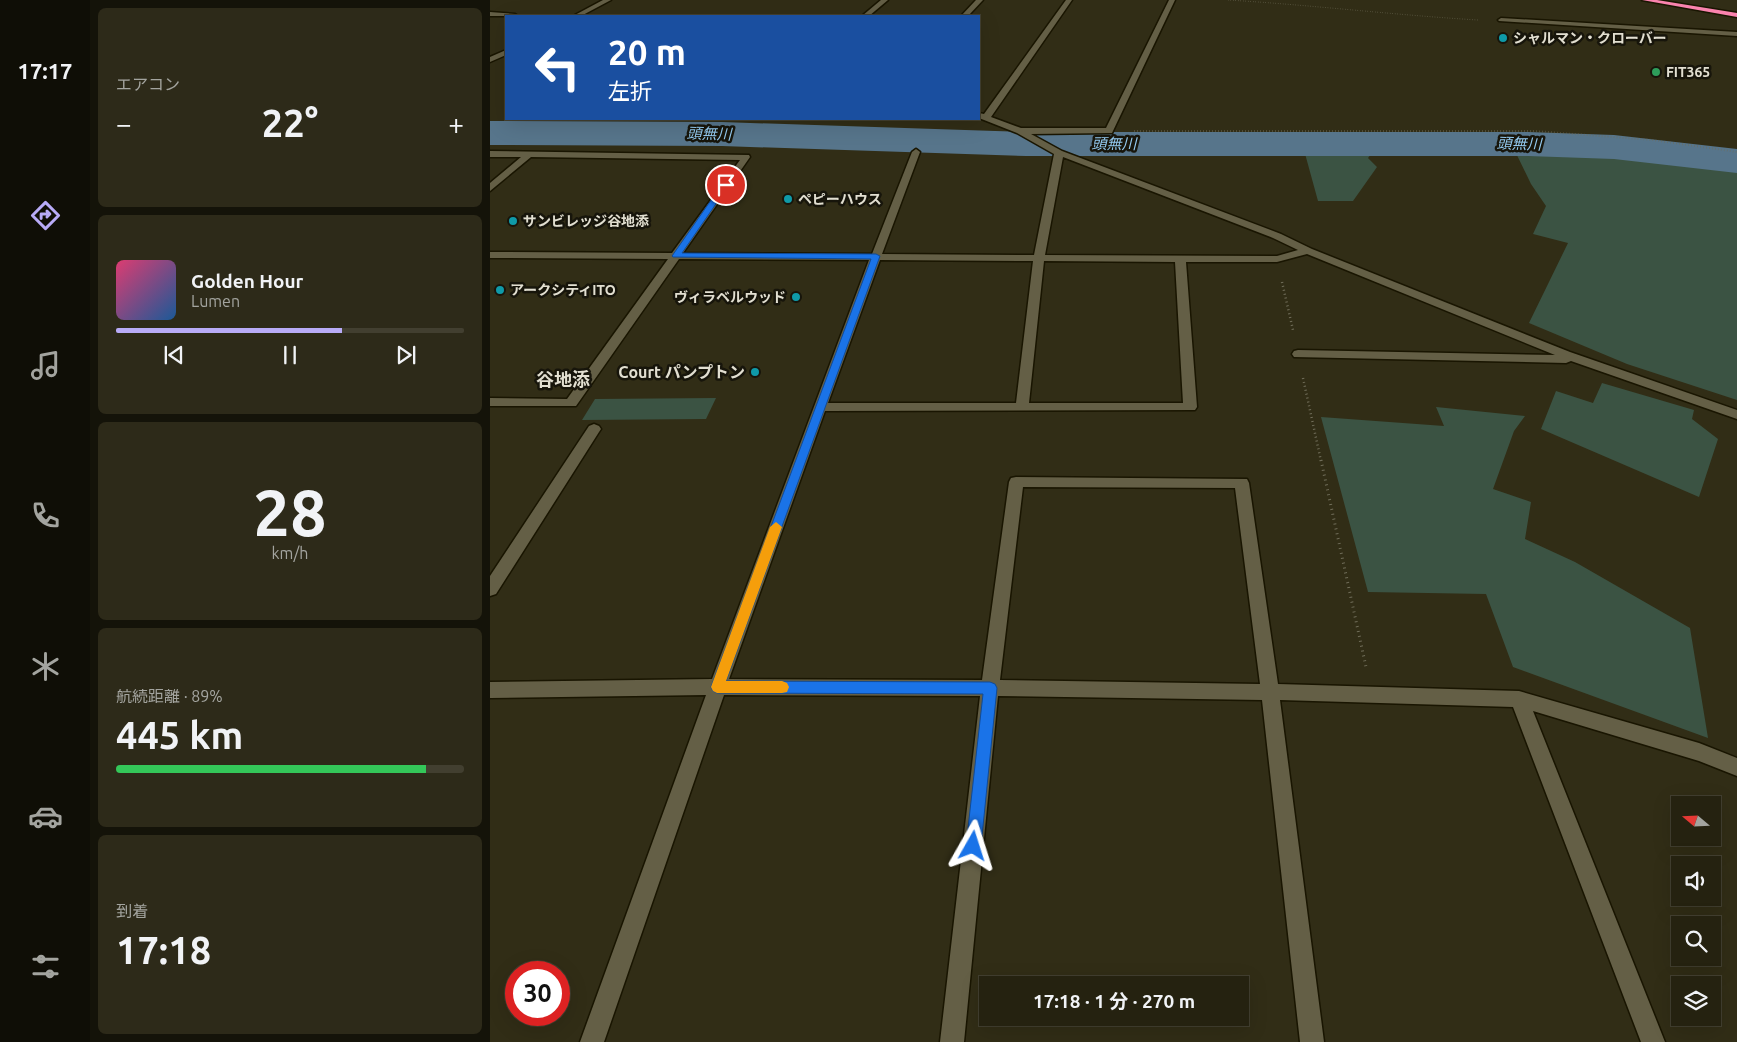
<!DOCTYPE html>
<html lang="ja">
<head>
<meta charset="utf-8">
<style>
	:root { --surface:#252210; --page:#2d2a19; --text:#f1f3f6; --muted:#a3a49f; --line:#423f30; --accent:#b8abf7 }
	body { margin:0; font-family:Ubuntu,"Noto Sans JP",sans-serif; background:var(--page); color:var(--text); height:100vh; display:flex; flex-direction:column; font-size:19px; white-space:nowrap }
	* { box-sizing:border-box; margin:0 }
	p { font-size:16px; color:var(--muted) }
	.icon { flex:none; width:28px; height:28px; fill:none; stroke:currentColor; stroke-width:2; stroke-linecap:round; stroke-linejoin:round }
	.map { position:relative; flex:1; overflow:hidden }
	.side { display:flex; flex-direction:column; gap:8px; padding:8px; background:#141309; width:400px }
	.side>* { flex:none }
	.top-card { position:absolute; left:15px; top:15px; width:475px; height:105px; border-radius:0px; box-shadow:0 5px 20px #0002,0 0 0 1px var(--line); background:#1a4fa0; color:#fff; overflow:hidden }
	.needle { width:32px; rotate:289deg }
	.controls { position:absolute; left:1181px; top:796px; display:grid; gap:10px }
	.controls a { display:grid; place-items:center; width:50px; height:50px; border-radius:0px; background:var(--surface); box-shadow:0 5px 20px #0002,0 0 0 1px var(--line); font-size:25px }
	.speed { position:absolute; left:15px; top:961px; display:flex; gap:10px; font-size:25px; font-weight:700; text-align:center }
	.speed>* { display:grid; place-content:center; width:65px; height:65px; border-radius:50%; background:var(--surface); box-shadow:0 5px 20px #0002,0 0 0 1px var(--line); line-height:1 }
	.speed .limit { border:8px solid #d22; background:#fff; color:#111 }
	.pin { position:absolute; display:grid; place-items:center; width:42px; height:42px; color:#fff; margin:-21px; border:2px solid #fff; border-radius:50%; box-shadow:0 1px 5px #0007 }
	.me { position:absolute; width:55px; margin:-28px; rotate:6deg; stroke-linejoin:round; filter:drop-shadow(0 0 4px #0008) }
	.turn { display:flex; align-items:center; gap:18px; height:105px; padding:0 20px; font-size:22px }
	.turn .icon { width:65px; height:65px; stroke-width:2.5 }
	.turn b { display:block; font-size:35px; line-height:42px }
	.big { font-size:38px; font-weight:700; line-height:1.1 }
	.side .tile { flex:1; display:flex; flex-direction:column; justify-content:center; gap:8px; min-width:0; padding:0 18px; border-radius:8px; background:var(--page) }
	.side .dial { align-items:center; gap:0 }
	.dial b { font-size:65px; line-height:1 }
	.song { display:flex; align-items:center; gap:15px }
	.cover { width:60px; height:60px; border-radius:8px; background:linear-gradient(135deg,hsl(340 70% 55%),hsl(210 70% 35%)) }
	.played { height:5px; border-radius:2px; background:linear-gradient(90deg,var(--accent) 65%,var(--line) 65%) }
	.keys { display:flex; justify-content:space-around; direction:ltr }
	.heat { display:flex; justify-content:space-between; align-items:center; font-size:28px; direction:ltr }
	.charge { height:8px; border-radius:4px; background:linear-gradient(90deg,#34c759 89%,var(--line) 0) }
	.trip { position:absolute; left:489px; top:976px; width:270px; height:50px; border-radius:0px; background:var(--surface); box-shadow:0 5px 20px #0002,0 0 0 1px var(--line); font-weight:700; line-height:50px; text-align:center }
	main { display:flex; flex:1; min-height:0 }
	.tabs { display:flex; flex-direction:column; width:90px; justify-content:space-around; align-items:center; background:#0f0e06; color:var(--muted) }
	.tabs .icon { width:35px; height:35px }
	.tabs .on { color:var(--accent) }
	.tabs b { font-size:22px; color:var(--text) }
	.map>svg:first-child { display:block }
	.green { fill:#3b5343 }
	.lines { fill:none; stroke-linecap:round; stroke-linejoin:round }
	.river { fill:#57758b; fill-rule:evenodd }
	.minor-casing { stroke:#191501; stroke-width:3 }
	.highway-casing { stroke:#191501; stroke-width:3 }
	.path-far3 { stroke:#706d59; stroke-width:1; stroke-dasharray:0.5 2; stroke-linecap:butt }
	.path-far2 { stroke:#706d59; stroke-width:2; stroke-dasharray:0.5 2.5; stroke-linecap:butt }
	.path-far1 { stroke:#706d59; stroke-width:2.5; stroke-dasharray:1 3; stroke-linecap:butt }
	.path { stroke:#706d59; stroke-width:3; stroke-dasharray:1 4; stroke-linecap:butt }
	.minor { fill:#645f46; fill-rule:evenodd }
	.highway { fill:#fa83ae; fill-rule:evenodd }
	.route { fill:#1a73e8; stroke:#114b97 }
	.slow { fill:#f59e0b }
	.culture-dot { fill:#0f9aa8; stroke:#17150b; stroke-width:2 }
	.leisure-dot { fill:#2e9e5b; stroke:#17150b; stroke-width:2 }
	.labels { text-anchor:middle; stroke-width:5; stroke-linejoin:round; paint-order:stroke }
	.far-poi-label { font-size:14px; font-weight:bold; fill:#e2dfd1; stroke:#17150b; text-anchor:start }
	.far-water-label { font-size:15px; font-style:italic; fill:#93caf0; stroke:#17150b }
	.poi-label { font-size:16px; font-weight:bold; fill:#e2dfd1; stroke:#17150b; text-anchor:end }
	.neighbourhood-label { font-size:18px; font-weight:bold; fill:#e2dfd1; stroke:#17150b }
</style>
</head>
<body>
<main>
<nav class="tabs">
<b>17:17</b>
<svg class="icon on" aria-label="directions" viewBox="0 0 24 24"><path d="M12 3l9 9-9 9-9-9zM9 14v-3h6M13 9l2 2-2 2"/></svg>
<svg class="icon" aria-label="music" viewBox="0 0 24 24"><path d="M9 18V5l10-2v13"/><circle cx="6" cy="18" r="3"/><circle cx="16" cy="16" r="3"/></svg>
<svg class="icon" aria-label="phone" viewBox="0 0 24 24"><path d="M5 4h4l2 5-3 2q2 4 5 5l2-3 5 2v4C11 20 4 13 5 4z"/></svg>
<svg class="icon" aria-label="climate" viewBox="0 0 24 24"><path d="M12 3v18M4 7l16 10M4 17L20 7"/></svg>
<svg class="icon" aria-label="car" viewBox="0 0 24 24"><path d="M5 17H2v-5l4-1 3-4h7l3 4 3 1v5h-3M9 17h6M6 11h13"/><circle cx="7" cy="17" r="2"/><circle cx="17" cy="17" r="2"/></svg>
<svg class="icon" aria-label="filters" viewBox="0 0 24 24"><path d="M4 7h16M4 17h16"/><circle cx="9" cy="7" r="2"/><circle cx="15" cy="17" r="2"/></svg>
</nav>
<section class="side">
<div class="tile"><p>エアコン</p>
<div class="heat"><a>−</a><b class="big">22°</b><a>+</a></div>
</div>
<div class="tile">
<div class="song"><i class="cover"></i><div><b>Golden Hour</b><p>Lumen</p></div></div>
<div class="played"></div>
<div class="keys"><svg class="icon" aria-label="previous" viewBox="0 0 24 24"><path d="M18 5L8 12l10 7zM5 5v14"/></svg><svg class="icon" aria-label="pause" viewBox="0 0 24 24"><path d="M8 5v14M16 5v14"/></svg><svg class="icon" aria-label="next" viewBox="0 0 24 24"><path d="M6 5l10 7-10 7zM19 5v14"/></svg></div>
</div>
<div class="tile dial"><b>28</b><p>km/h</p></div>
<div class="tile"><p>航続距離 · 89%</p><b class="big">445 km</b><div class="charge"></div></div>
<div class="tile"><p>到着</p><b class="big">17:18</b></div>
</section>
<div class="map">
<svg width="1247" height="1042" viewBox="0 0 1247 1042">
	<rect width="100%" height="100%" fill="#312d16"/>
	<path class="green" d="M885,149L878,158L887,167L863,201H828L814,150Z
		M1024,149L1110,150L1247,168V400L1137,364L1039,323L1078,243L1043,234L1056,206L1041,184Z
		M1112,383L1204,410L1202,419L1228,439L1209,497L1051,429L1066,391L1103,403Z
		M226,398L216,419L92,420L105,399Z
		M946,407L1035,416L1024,431L1003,489L1041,502L1035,539L1085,562L1200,628L1218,738L1023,667L996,594L878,592L831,417L954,426Z"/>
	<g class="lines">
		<path class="river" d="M0,121L232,122L536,132H1038L1124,135L1247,149V173L1124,159L1038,156H536L232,146L0,145Z"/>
		<g class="minor-casing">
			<path id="minor" d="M113,0H121L91,16H83Z
				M391,0H398L379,16H372Z
				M486,0H493L478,16H471Z
				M576,0H582L501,117L531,128H616L679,0H685L622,133L541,134L572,151L791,234L822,249L1080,352L1247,410V419L1081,361L1076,363L804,357L802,354L804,351L808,350L1065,355L817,254L787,262H696L707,407L705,410L335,411L239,679L492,680L519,482L521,478L526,477L757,479L759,483L788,684L1029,691L1209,743L1247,758V776L1209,761L1043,711L1175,1042H1151L1023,707L790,700L834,1042H810L772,700L508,696L474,1042H450L490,696L234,695L114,1042H90L216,695L0,698V682L222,679L379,260L189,259L86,406H0V398L77,399L178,259L0,258V252L182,253L250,160L41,157L0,191V183L31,157H0V151L259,155L260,157L193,253L382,254L422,152L426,149L430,152L392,254L544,255L564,154L527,133L489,118V113L494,114ZM573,157L783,238L808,250L787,256L555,255ZM390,260L543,261L526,403H338ZM554,261L685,262L693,403H539ZM533,487L745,488L770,684L510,680Z
				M0,12L25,14L28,16H0Z
				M1011,18L1247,32V36L1009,21L1008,20Z
				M16,50V55L0,62V57Z
				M104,424L109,426L111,429L109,432L6,594L0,596V576L99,426Z"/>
		</g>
		<g class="highway-casing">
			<path id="highway" d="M1152,0H1167L1247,13V17Z"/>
		</g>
		<path class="path-far3" d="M738,0C822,5 904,15 988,20"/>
		<path class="path-far2" d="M644,131H1044L1163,140L1247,152"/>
		<path class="path-far1" d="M792,282L803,330
			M813,378L831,461"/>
		<path class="path" d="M831,460L876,667"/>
		<use href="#minor" class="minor"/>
		<use href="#highway" class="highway"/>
	</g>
	<path class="route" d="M233,183L239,185L192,253L386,254L390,256L236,681L500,682L505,684L507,688L491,846L489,851L483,853L478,851L476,846L493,694L227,693L223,691L221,687L381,259L183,257L182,256Z"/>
	<path class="slow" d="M286,522L292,527L236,681H292L297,683L299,687L297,692L292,693H227L223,691L221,687L280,527Z"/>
	<g class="culture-dot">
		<circle cx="1013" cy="38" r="5"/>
		<circle cx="298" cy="199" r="5"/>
		<circle cx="23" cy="221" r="5"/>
		<circle cx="10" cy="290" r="5"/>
		<circle cx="306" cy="297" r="5"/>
		<circle cx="265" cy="372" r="5"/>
	</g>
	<circle class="leisure-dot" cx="1166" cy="72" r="5"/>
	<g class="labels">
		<g class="far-poi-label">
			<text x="1023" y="43">シャルマン・クローバー</text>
			<text x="1176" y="77">FIT365</text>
			<text x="308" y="204">ペピーハウス</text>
			<text x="33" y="226">サンビレッジ谷地添</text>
			<text x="20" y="295">アークシティITO</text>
			<text x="296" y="302" text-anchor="end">ヴィラベルウッド</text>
		</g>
		<g class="far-water-label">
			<text transform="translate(219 134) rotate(1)" y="5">頭無川</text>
			<text x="624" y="149">頭無川</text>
			<text transform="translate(1029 144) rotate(1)" y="5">頭無川</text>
		</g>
		<g class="poi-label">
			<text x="255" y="378">Court パンプトン</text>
		</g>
		<g class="neighbourhood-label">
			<text x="73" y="386">谷地添</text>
		</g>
	</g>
</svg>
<div class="controls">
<a><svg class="needle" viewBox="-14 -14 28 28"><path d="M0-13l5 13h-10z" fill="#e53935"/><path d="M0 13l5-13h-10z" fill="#a3a49f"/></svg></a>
<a><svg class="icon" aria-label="sound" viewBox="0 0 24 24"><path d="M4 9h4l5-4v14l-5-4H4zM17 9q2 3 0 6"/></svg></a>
<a><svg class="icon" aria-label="search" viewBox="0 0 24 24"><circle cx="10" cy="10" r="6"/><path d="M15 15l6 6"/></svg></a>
<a><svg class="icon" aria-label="layers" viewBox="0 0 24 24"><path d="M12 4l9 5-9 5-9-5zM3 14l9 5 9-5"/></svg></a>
</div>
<div class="speed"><div class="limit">30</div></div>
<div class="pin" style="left:236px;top:185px;background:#d93025"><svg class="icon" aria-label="arrive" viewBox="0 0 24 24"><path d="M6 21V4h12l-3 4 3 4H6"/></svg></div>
<svg class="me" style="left:483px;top:846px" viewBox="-20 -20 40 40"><path d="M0-17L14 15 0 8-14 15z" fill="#1a73e8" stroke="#fff" stroke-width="4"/></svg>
<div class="trip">17:18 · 1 分 · 270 m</div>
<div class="top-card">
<div class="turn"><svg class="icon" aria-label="left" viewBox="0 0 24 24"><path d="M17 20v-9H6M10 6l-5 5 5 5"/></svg><div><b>20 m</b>左折</div></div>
</div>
</div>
</main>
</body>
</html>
